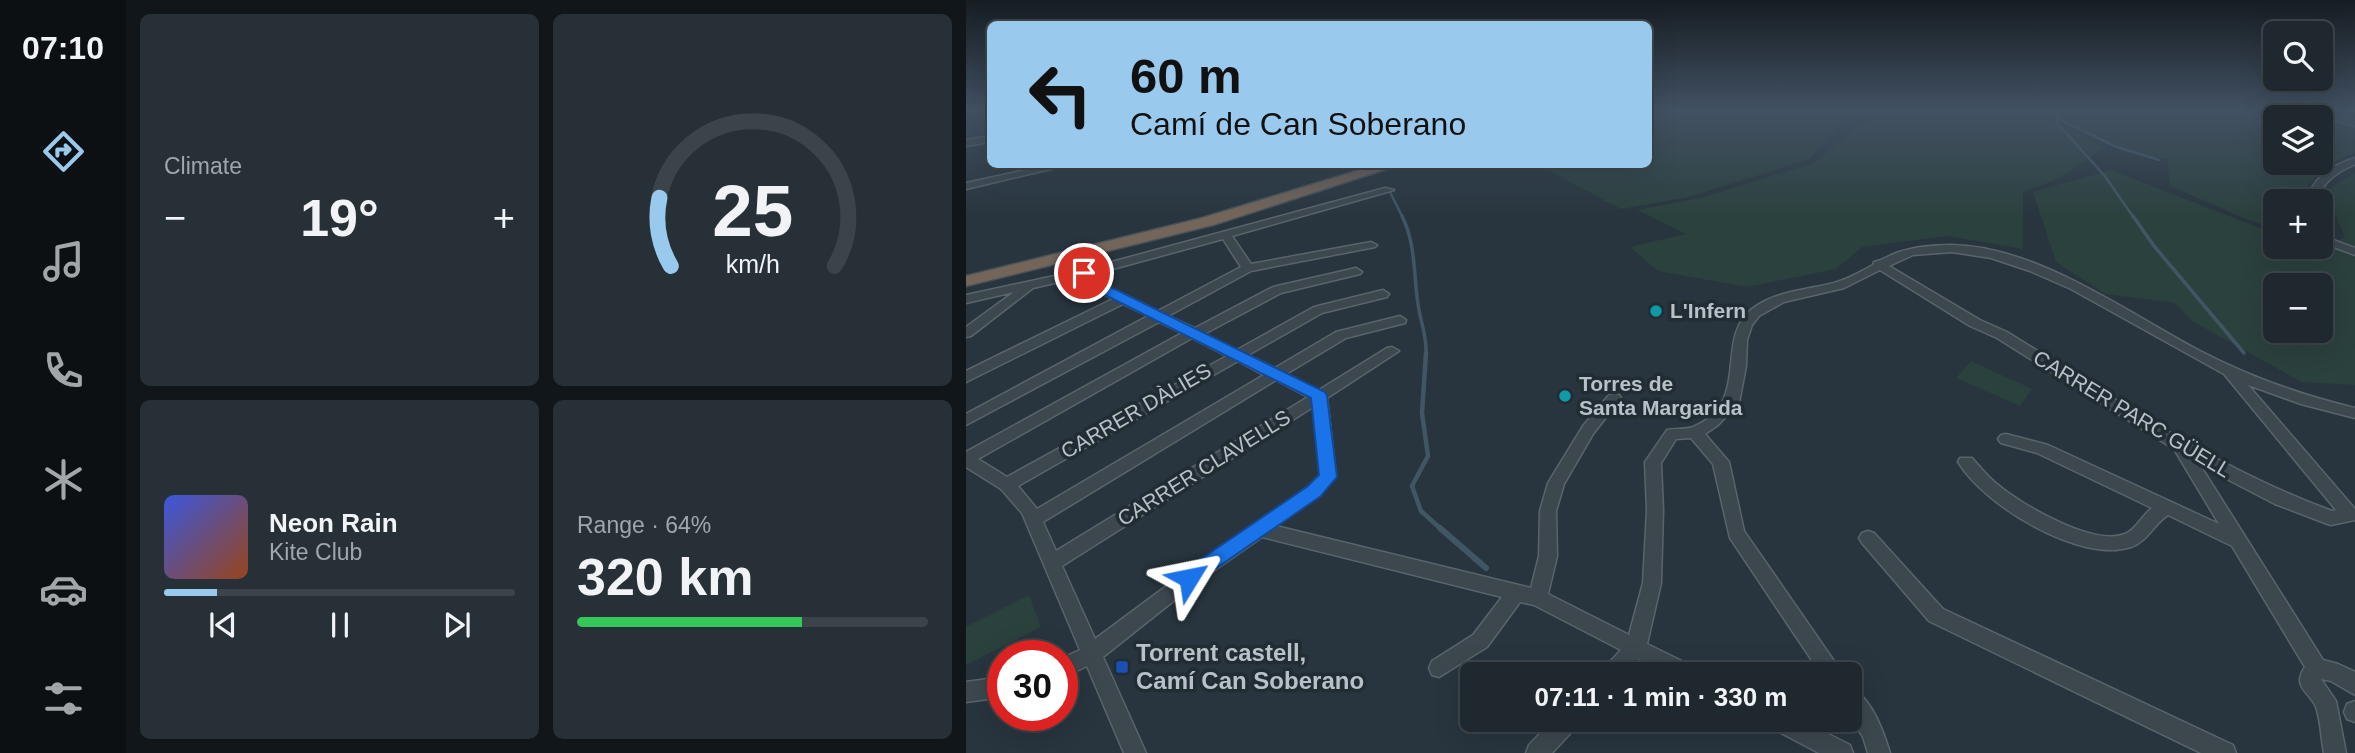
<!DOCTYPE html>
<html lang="en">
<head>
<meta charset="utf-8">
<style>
	:root { --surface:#1e282e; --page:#263036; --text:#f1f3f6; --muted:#a1a6aa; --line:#3c444a; --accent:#99c9ed }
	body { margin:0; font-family:Arial,sans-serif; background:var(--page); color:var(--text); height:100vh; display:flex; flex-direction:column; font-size:26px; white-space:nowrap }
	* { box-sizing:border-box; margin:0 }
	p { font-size:23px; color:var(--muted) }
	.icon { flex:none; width:38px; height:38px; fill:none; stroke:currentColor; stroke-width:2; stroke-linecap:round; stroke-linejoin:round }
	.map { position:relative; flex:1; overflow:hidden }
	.panel { display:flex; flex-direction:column; gap:14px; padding:14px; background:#101619; width:840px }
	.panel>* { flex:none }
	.guide { position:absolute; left:21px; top:21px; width:665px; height:147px; border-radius:10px; box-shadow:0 7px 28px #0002,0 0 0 2px var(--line); background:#99c9ed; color:#111; overflow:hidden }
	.fabs { position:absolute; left:1297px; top:21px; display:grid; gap:14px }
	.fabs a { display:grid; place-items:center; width:70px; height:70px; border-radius:10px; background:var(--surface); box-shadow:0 7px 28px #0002,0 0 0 2px var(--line); font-size:35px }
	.speed { position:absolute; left:21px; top:640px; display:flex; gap:14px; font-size:35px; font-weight:700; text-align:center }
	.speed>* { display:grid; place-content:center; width:91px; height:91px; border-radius:50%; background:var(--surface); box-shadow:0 7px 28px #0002,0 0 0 2px var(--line); line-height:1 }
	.speed .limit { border:10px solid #d22; background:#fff; color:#111 }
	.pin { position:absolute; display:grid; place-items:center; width:60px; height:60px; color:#fff; margin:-30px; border:4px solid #fff; border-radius:50%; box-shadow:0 2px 7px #0007 }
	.me { position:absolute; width:77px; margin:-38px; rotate:55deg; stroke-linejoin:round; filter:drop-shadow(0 0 5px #0008) }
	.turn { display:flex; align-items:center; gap:24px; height:147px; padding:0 28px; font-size:32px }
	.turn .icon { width:91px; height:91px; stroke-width:2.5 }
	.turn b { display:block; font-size:49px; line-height:60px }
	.big { font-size:52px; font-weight:800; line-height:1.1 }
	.panel .card { flex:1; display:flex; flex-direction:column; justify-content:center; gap:10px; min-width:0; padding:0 24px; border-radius:10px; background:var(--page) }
	.panel .dial { align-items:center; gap:0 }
	.dial svg { height:182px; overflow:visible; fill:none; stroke:var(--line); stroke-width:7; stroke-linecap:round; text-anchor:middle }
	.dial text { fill:var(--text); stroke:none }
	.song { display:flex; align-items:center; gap:21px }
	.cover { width:84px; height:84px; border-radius:10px; background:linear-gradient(135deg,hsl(230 70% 55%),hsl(20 70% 35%)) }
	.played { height:7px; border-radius:4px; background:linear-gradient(90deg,var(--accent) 15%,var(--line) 15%) }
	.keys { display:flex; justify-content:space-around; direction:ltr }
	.heat { display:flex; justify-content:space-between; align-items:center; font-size:38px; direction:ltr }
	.charge { height:10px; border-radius:5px; background:linear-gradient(90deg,#34c759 64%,var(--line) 0) }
	.panel .tiles { flex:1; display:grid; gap:14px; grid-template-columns:repeat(2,1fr) }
	.trip { position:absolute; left:494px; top:662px; width:402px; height:70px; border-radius:10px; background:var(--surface); box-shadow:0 7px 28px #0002,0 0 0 2px var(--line); font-weight:800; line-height:70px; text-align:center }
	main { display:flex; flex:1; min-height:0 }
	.menu { display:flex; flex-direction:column; width:126px; justify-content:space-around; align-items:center; background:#0c1012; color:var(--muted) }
	.menu .icon { width:49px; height:49px }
	.menu .active { color:var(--accent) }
	.menu b { font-size:32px; color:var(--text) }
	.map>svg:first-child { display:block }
	.green { fill:#2b413e; fill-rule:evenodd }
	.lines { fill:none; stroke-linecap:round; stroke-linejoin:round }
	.stream-far3 { stroke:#405665; stroke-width:2.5 }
	.stream-far2 { stroke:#405665; stroke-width:3.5 }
	.stream-far1 { stroke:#405665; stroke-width:4.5 }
	.stream { stroke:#405665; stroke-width:6 }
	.minor-casing { stroke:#5a646b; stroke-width:3 }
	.highway-casing { stroke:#475158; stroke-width:3 }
	.minor { fill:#3c474e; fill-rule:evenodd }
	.highway { fill:#73655a; fill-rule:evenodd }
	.route { fill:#1a73e8; stroke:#114b97; stroke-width:2 }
	.culture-dot { fill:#0f9aa8; stroke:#212c33; stroke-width:2.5 }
	.transit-dot { fill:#1a4fb4; stroke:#212c33; stroke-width:2.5 }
	.labels { text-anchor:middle; stroke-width:7; stroke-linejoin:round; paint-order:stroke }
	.poi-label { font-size:21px; font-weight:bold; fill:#b8c1c8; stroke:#212c33; text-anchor:start }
	.street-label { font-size:21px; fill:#b8c1c8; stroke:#212c33 }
	.near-poi-label { font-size:24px; font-weight:bold; fill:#b8c1c8; stroke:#212c33; text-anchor:start }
</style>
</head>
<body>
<main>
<nav class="menu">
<b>07:10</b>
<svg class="icon active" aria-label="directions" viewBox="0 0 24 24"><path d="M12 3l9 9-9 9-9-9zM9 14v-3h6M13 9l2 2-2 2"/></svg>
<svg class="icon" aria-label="music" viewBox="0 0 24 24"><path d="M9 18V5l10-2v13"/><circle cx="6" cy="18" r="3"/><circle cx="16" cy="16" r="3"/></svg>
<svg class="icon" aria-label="phone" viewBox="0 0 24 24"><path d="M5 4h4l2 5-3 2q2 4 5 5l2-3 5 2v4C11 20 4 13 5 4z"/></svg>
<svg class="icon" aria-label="climate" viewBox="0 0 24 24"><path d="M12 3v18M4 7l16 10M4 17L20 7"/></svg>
<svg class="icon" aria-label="car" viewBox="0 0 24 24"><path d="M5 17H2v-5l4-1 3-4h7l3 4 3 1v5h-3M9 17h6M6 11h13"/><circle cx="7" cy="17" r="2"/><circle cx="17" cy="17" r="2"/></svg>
<svg class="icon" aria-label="filters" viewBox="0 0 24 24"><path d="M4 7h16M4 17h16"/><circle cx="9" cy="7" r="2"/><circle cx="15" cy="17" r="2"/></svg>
</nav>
<section class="panel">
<div class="tiles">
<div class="card"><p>Climate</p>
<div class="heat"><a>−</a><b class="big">19°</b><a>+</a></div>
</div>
<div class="card dial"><svg viewBox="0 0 100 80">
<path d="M14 69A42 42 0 1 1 86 69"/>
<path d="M14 69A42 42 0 0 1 9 39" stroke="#99c9ed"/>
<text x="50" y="56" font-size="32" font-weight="700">25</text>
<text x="50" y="72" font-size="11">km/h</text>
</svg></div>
<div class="card">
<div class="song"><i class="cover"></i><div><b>Neon Rain</b><p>Kite Club</p></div></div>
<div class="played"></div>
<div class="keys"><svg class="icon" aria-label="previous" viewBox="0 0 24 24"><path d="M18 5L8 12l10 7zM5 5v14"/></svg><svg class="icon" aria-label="pause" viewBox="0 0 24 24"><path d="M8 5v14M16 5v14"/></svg><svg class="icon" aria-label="next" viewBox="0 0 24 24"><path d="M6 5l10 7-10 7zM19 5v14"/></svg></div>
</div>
<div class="card"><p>Range · 64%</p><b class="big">320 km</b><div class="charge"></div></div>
</div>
</section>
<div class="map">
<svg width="1389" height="753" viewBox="0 0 1389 753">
	<rect width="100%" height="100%" fill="#28353e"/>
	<path class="green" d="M683,111H887L843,159L723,197L655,209L572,165L682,164Z
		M910,111H1078L1085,121L1137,148L1096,177L1057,192V249L981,236L896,247L870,269L781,287L692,271L664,247L720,234L671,210L738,197L848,163Z
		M1094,111H1223L1243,117L1302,111H1389V152C1365,162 1343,176 1333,201H1309V228L1280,219L1204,186L1201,159C1174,157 1106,135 1094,111ZM1309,117H1354V163H1309Z
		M1145,170L1309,234V247H1341L1352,251L1379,237L1359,191L1389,173V385L1336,382L1226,321L1209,303L1139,294L1090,262L1067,192ZM1309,285H1354V331H1309Z
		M1005,361L1066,389L1054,406L990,378Z
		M63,595L75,627L0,665V627Z"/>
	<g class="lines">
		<path class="stream-far3" d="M1089,111L1093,117L1091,123L1138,175L1168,218
			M1092,119L1151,147L1193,160
			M423,190L437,218"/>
		<path class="stream-far2" d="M436,216C451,246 447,279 453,310C456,326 461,338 460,355
			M1167,216L1188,246L1278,353"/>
		<path class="stream-far1" d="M460,353L456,413L462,456L446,486L455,511L476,530"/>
		<path class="stream" d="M474,528L520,568"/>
		<g class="minor-casing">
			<path id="minor" d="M1335,111H1348L1389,120V126Z
				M24,136V142L0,146V140Z
				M1389,158V164C1371,172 1356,182 1351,201H1341C1346,178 1367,165 1389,158Z
				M87,164H106L0,189V183Z
				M419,188L428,190L266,236L285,264L405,242L411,245L409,247L285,271L202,316L229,328L307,287L390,268L396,272L394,274L315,293L238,334L271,350L348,307L417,290L423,294L421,297L356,313L282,355L309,368L370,332L434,316L440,320L439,323L380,338L320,374L353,390L421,348L426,347L433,351L361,398L370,477L354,495L310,526L565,588L573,556L574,511L582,483L617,426L643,395H653L655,398L627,434L598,484L590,511L591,556L582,594L663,635L677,583L681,510L679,462L701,430C709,428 719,430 727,427C787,402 747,340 786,309C809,291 841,290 868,283C882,279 894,272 907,265L908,262C917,260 924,255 933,252C948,247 969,245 985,245C1071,246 1160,312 1234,351C1284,377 1335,395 1389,408V418L1335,404L1282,385L1389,509V520L1365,525L1359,523L1309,504L1234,465L1357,660L1372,664L1389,672V695L1365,681L1355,679L1370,701L1380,753H1358C1355,739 1355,721 1350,707C1344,692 1325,687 1339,667L1266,546L1202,515C1188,524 1181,542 1165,547C1114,564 1018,505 992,462L994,458H1006C1014,467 1022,477 1032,485C1056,505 1128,547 1159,534C1170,530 1176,515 1186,508L1071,453L1035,443L1032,439L1035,435L1040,434L1082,445L1253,524L1208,449L1031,338L1004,326L914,270L878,288L818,302L793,316L786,325L781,340L780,366L773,403L752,425L739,434L763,462L778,531L877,674H855L764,538L747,464L725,438L710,439L695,463L697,510L695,583L681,644L728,667L731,674H700L673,659L660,674H636L639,667L655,650L568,605L554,602L521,647L473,677L466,675L463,668L466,661L507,635L536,597L296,537L230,583L137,657L180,753H158L121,666L96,678V658L114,650L56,513L35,489L0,467V452L216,333L193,322L0,425V414L182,316L157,304L0,382V371L147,299L121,286L115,277L67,288L5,336L0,337V327L48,292L0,303V295L116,270ZM257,239L275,267L192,311L129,280L125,275ZM986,252L1025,258L1064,271L1105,289L1258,374L1370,510L1366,511C1249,468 1146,397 1041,332L1014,320L923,266L947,255ZM226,338L261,356L41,477L12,459ZM272,361L298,375L71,509L52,486ZM310,380L342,397L90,551L77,522ZM347,407L354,475L342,487L218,573L129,639L96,566Z
				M1354,235L1389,248V255L1354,242Z
				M902,531L908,533L977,609L1267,745L1270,753H1235L963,621L896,543L893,538L896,533Z
				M37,677V697L0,702V682Z
				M884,688C905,696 918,733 924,753H902L897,737L884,716Z
				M1389,701V722L1381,719L1378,712L1381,704Z
				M588,719H614L611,726L586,753H560L563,745Z
				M799,719H833L884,745L887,753H853L802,726Z"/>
		</g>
		<g class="highway-casing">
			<path id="highway" d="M413,164H436L247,225L0,286V276L236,218Z"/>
		</g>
		<use href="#minor" class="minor"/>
		<use href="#highway" class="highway"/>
	</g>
	<linearGradient id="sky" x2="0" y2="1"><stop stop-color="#161d22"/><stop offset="0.51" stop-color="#425163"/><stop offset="1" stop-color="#425163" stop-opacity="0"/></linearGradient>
	<rect width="1389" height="216" fill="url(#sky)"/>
	<path class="route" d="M118,269L123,270L130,280L359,392L361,396L371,477L355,496L223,587L216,584L213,578L216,572L342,486L353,475L345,398L121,286L111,273Z"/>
	<g class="culture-dot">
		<circle cx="690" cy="311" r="7"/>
		<circle cx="599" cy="396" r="7"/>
	</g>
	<rect class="transit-dot" x="149" y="660" width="14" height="14" rx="3.5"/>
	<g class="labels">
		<g class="poi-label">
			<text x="704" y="318">L'Infern</text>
			<text x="613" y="391">Torres de<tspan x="613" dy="24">Santa Margarida</tspan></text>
		</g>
		<g class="street-label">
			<text transform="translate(170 411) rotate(-30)" y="7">CARRER DÀLIES</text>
			<text transform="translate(1166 414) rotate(31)" y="7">CARRER PARC GÜELL</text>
			<text transform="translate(238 468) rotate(-32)" y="7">CARRER CLAVELLS</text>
		</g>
		<g class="near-poi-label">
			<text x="170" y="661">Torrent castell,<tspan x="170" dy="28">Camí Can Soberano</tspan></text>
		</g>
	</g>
</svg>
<div class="fabs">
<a><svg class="icon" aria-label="search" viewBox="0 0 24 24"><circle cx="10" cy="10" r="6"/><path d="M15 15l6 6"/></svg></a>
<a><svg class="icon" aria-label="layers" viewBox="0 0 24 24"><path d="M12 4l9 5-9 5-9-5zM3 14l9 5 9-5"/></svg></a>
<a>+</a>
<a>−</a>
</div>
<div class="speed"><div class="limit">30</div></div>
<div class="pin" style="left:118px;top:273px;background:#d93025"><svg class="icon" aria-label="arrive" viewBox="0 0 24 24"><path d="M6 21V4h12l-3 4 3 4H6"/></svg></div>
<svg class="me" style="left:223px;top:578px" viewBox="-20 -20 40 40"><path d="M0-17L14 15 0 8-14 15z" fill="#1a73e8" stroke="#fff" stroke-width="4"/></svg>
<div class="trip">07:11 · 1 min · 330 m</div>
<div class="guide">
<div class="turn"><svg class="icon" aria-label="left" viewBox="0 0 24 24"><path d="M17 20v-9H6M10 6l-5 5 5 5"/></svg><div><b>60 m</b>Camí de Can Soberano</div></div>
</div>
</div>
</main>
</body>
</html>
